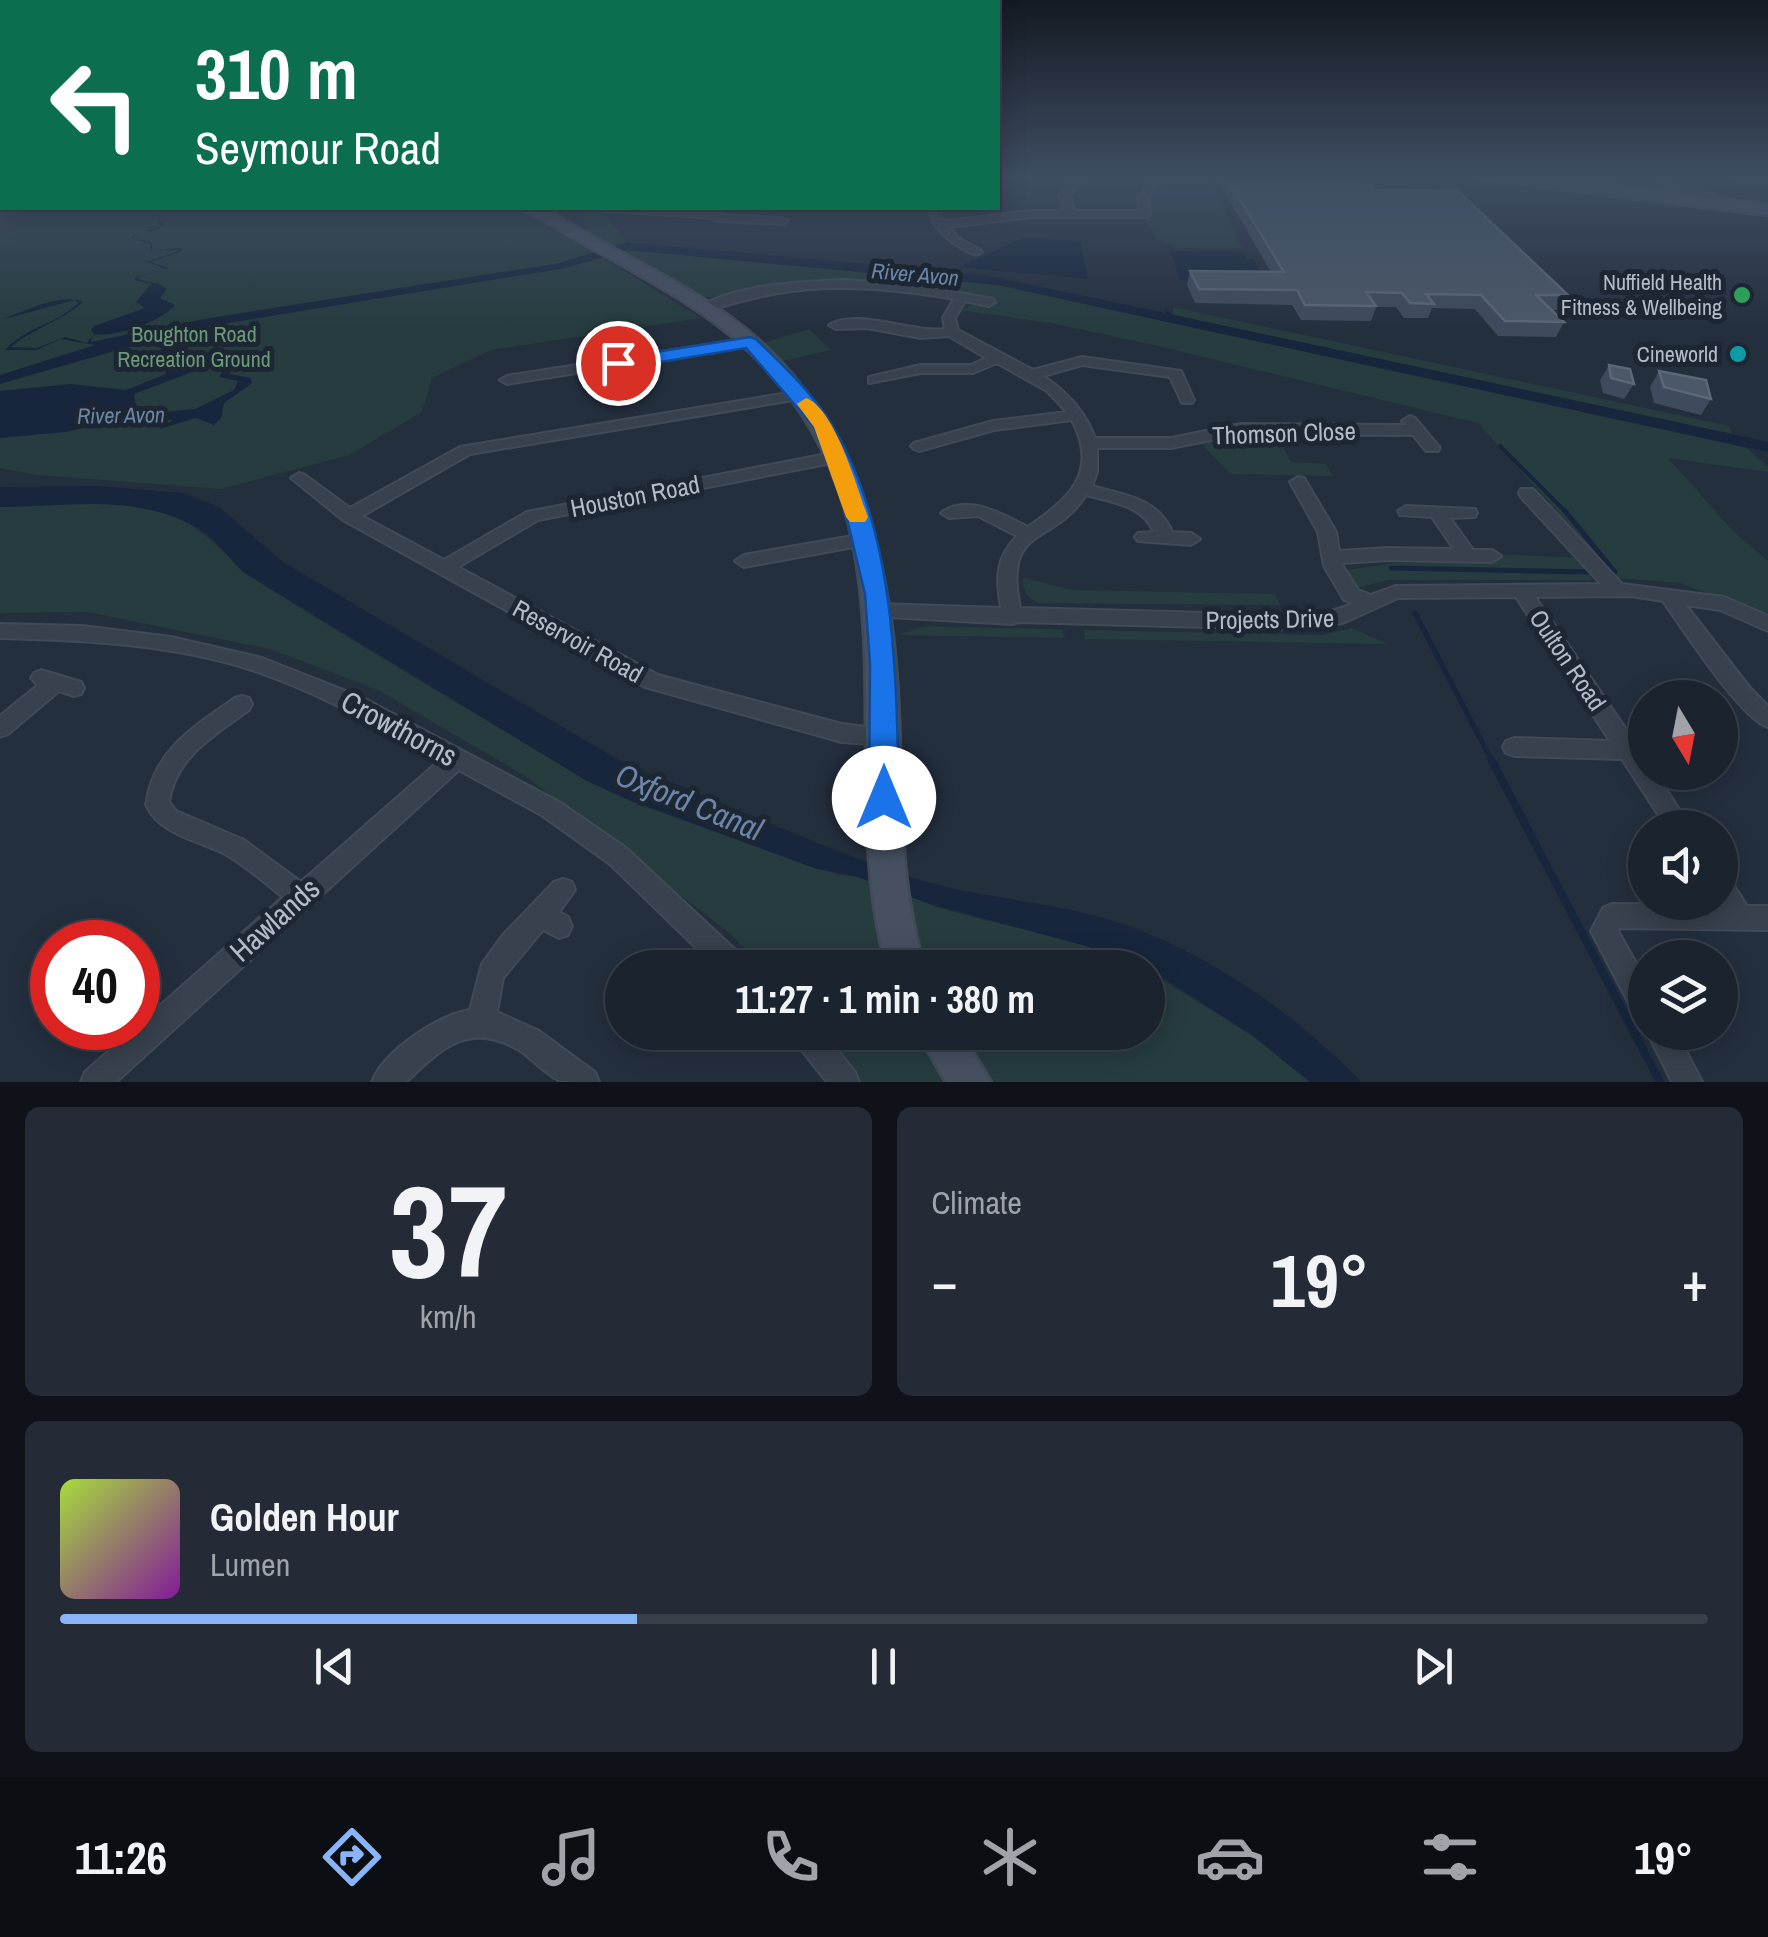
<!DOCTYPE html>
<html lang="en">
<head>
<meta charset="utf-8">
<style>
	:root { --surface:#1b232e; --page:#242b36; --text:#f1f3f6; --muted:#a0a4aa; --line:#39404a; --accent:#8ab4f8 }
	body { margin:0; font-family:"Archivo Narrow",sans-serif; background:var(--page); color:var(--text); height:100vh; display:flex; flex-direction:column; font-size:38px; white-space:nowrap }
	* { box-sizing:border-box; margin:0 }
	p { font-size:32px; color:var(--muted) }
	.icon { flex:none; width:55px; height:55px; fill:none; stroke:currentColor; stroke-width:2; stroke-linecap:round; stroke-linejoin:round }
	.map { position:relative; height:1082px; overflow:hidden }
	.details { display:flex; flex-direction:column; gap:25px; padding:25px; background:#0f1319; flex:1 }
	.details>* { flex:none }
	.guide { position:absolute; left:0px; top:0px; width:1000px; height:210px; box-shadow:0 5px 25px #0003,0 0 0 2px var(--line); background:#0b6e4f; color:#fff; overflow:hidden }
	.needle { width:65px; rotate:170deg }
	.controls { position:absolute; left:1628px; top:680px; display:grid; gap:20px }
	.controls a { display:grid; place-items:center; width:110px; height:110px; border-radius:50%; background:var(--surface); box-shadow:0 5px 25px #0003,0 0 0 2px var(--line); font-size:50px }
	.speed { position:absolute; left:30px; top:920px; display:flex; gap:20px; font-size:50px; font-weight:700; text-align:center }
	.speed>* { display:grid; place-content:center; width:130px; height:130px; border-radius:50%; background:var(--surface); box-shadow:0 5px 25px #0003,0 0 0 2px var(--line); line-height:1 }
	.speed .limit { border:15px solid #d22; background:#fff; color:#111 }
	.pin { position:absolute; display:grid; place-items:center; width:85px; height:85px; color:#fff; margin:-42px; border:5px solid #fff; border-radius:50%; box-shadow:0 2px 10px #0007 }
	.me { position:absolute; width:110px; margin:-55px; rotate:0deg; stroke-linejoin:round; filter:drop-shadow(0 0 8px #0008) }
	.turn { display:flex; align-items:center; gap:35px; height:210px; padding:0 30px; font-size:45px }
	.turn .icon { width:130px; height:130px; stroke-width:2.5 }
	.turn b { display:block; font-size:70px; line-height:85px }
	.big { font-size:75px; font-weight:800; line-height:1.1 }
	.details .widget { flex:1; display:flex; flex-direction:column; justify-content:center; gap:15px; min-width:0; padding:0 35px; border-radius:15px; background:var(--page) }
	.details .dial { align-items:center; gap:0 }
	.dial b { font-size:130px; line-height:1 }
	.song { display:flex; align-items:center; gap:30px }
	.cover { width:120px; height:120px; border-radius:15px; background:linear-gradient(135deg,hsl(80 70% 55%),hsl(290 70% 35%)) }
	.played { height:10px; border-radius:5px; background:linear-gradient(90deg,var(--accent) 35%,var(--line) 35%) }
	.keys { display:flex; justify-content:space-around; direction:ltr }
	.heat { display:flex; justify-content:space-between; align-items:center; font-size:55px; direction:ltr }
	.details .tiles { flex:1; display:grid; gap:25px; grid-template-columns:1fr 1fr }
	.widget:last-child { grid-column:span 2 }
	.trip { position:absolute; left:605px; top:950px; width:560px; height:100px; border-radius:50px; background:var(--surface); box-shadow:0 5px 25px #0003,0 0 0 2px var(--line); font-weight:800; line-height:100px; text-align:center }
	.tab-bar { display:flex; height:160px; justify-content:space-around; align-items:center; background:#0b0e12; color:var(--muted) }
	.tab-bar .icon { width:70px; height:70px }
	.tab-bar .on { color:var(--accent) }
	.tab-bar b { font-size:45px; color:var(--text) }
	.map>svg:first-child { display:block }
	.green { fill:#263c3f }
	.water { fill:#17263c; fill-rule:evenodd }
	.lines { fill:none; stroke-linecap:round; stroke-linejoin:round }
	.stream-far2 { stroke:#17263c; stroke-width:4 }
	.stream-far1 { stroke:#17263c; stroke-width:5 }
	.stream { stroke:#17263c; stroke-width:8 }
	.river { fill:#17263c; fill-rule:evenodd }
	.street-casing { stroke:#414a57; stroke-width:4 }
	.secondary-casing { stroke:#414a57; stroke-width:5 }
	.street { fill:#38414e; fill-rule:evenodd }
	.secondary { fill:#465061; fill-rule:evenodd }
	.wall { fill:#3f4b5c }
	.building { fill:#4b5868; stroke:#5c6777; stroke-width:2.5 }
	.route { fill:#1a73e8; stroke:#114b97; stroke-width:2.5 }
	.slow { fill:#f59e0b }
	.leisure-dot { fill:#2e9e5b; stroke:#1d2633; stroke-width:4 }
	.culture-dot { fill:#0f9aa8; stroke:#1d2633; stroke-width:4 }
	.labels { text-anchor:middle; stroke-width:10; stroke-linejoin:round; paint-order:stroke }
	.far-water-label { font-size:22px; font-style:italic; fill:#6d86a8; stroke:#1d2633 }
	.far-poi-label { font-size:22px; fill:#b4bcc9; stroke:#1d2633; text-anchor:end }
	.far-park-label { font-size:22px; fill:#6b9a76; stroke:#1d2633 }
	.street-label { font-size:25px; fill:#b4bcc9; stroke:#1d2633 }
	.near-street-label { font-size:30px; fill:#b4bcc9; stroke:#1d2633 }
	.near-water-label { font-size:32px; font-style:italic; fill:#6d86a8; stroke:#1d2633 }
</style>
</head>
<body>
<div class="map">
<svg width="1768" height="1082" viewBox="0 0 1768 1082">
	<rect width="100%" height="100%" fill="#242f3e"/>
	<path class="green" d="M0,177L2,208H513L534,216L701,318L491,350L432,378L422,412L349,455L221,489L38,475L0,468Z
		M1167,177H1208L1242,248H1177L1156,239L1145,218L1151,213L1150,198Z
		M602,209L626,242L608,247C594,238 582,231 583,213Z
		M627,250L998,285L1747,448L1768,467V472L1668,458L1733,531L1768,561V616L1680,583L1617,578L1478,423L1158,346L1051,323L960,310L977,303L917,286L842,278L781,283L722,297H704L619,252Z
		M1173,307L1729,426L1732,434L1173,315Z
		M809,329L831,350L782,361L763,343Z
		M1276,435L1291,462L1326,464L1333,476L1230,474L1202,444L1220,438Z
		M100,503C122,505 147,505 168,513C207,528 230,564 265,586C371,653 480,716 587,781L631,801L839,875C873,876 903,895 934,906C1002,928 1076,934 1141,967H764L727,931L522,774L378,690L270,649L88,612L0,613V507Z
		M1497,554L1579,558L1587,566L1592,580H1388L1353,589L1339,571L1394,563L1495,561Z
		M1023,577L1071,590L1275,594L1280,605L1039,603C1026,598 1022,590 1023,577Z
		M926,626L1054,629L1062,630L1065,638L899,635Z
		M1352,628L1387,644L1085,639L1084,630L1322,635Z
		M1148,971L1253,1036L1310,1082H856L819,1033L1148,1032Z"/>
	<path class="water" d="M160,212L159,221L166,224C157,231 146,231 135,235L134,238L152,243V251L179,248L182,249V251L150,262L169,268L139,277L138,279L157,284L159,288L148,302L165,304C146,322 114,321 92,337L91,342L210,318L560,263L626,242L985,275L1165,313V309L1174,315L1732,434L1768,442V452L998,285L627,250L566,268L166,333L162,339L177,363L234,357L237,364L229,374L251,378L252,383L224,403L221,418L214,425L196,418L159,429L173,420H122L65,432L0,438V391L71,384L126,390L166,374L161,347L149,341L0,384V375L95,345L61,339L37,350H5C25,327 58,324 78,303L75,300L0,320C24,312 60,292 83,302C62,321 33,328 11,347L37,348L65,337L87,343C104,317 139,322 162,306L144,302L155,285L134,280L137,277L166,269L147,262L180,250L151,251L150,244L131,237L161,226L157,221ZM221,361L228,363L219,377L238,381L234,390L195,409L132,415L136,408L134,394Z
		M1024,238L1080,241L1088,279L958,267Z
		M1170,251L1243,252L1247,259H1253L1268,283L1180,280Z
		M98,486L183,493L219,507L283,562L617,759L650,774C738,808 823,849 913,878C970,896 1033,900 1092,915C1189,939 1293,1010 1361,1082H1310L1253,1036L1148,968L1086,946L933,905L855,876L817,869L631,801L587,781L243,572C230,560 219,543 205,533C144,492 70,506 0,507V487Z"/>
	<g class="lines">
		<path class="stream-far2" d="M1500,446L1568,514"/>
		<path class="stream-far1" d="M1565,511L1615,572H1609
			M1391,568L1593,572
			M1415,613L1492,761"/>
		<path class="stream" d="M1491,759L1660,1082"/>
		<path class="river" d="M157,283L167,289L160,298L175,305C162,321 114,338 94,334L91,330L94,326L145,308L136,302L150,285Z"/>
		<g class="street-casing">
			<path id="street" d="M1075,177H1086L1069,196L1075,211H1139L1138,198L1152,177H1162L1148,198L1150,214L1145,217H1031L949,227L958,238L980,250L982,252L976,255C955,247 932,231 929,208H939L941,218L946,221L1031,211H1065L1059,196Z
				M1578,177H1601L1604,180L1599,183Z
				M1731,177L1768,180V186L1736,180Z
				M1664,184L1709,191L1714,194L1709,197L1660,189V185Z
				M602,208L709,211L712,208H723L720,215L783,218L788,221L783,224L717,221L711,218L607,211Z
				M845,280L916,285L993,299L995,302L989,306L965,301L955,318L958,330L1033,370L1082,357L1181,371L1194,400L1192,403H1182L1170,377L1082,365L1043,376C1067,392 1085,411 1095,438H1171L1241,424L1406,425L1402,421L1410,416L1415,418L1440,448L1438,451H1426L1413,435L1241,434L1171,448H1097V472L1092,486C1124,495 1158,498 1172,532L1191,533L1200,539L1191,545L1138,541L1135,537L1138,533L1154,532C1142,505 1112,502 1086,495C1052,548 1003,523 1020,608L1316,616L1350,605L1354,603L1344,600L1324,566L1318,532L1290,482L1298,477L1304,478L1336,532L1339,551L1388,548L1454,549L1432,517L1400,515L1398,511L1406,506L1475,509L1477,513L1475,517L1450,518L1473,550H1492L1501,556L1492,562L1388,560L1341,563L1358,590L1371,595L1396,586L1601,584L1521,497L1519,493L1521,489H1533L1622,584L1724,597L1768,616V631L1720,610L1686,605L1750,688L1768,706V727C1740,718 1683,629 1663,601L1631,596L1535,597L1645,757V772H1655L1691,828H1667L1622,759L1514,756L1506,753L1503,747L1506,741L1514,738L1610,741L1516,597L1398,598L1345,622L1316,630L1019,622L1012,624L872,616L870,611L872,606L879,604L1001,608C996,578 995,559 1017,536L978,516L949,518L941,513C968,493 1001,514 1028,527C1068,499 1100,473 1072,420L994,430L919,451L914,449L911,446L914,443L993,421L1067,412L1047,391L997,363L973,373H921L869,383V377L921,365H971L986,358L949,336L921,338L867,328L836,329L829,325C858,308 910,333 945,329L943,318L954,299C894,289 833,283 773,294C749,298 727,305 704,312L698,308C734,284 802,282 845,280Z
				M750,338L755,339V345L507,384L500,380L507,376Z
				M800,391L805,392V398L470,454L362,516L444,560L527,512L837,452L843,454L845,457L837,462L538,520L458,567L658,675L842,724L892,730L895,736L892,742L884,745L842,742L645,687L343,520L291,478L299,473L305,475L350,508L460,447Z
				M864,534L873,540L870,544L744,567L735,561L744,555Z
				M0,624L82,626L171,637L262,658L361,697L559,802L626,848L745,959L749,968H717L610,864L543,816L459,770L116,1082H81L85,1072L283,897C265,883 246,866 225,854C198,840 160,835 146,805C153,751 193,727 235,698L242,696L249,698L252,704L249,710C215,735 175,757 169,802L176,811L244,840L301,882L440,760C379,727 318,692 252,670C172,644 84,640 0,638Z
				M41,670L81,682L84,688L81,694L74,696L59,691L8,734L0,737V716L38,685L31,678L34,673Z
				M1720,875L1729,878L1747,906H1768V930L1619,928L1618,931L1645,979V1019L1635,1015L1591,931L1603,908L1612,904L1719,905Z
				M563,879L572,882L575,890L559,912L568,917L572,926L568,935L559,938L543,930L503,978L497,1012L539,1031L595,1072L599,1082C588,1082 570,1082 560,1081C547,1075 534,1061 522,1052C472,1020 443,1046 406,1082H372C384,1051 438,1015 470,1010L482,964L503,935L554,882Z
				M791,1032H823L855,1072L859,1082H827L795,1042Z
				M1647,1032H1676L1702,1082H1672Z"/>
		</g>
		<g class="secondary-casing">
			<path id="secondary" d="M1467,177C1569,177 1668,192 1768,205V215Z
				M520,208H540L553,213C610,250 675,277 730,317C860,411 894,568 899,720C902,804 899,886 925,968H887C831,769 926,534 762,364C703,302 618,266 547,222C538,217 528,214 520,208Z
				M917,1032H961L991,1082H946Z"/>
		</g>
		<use href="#street" class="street"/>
		<use href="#secondary" class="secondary"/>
	</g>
	<path class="wall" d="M1219,177H1349L1359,185L1375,190L1568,295L1561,310H1551L1564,322L1556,337L1498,336L1475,309L1432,308L1428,318H1404L1396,307H1376L1371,321L1301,320L1292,305L1195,303L1187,285L1190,271L1271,272L1218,181Z
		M1609,365L1634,384L1624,399L1603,393L1600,380Z
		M1659,371L1711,399L1701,415L1654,403L1650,387Z"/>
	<path class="building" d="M1226,177H1349L1359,185H1371L1375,190L1458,191L1568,295H1536L1564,322L1505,321L1481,295L1426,294L1434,304L1410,303L1402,293L1366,292L1376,306L1305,305L1297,290L1199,289L1190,271L1284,272Z
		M1609,365L1630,369L1634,384L1611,378Z
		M1659,371L1706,380L1711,399L1664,387Z"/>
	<linearGradient id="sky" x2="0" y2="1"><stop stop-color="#141a22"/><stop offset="0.54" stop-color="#3f4d63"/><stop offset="1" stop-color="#3f4d63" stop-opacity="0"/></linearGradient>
	<rect width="1768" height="329" fill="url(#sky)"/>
	<path class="route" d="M750,337L756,339C783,366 812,392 832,425C897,533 896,676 899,798L895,807L884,810L874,807L869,798L870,664L865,594L841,494L814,427L746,348L618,369L609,363L618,358Z"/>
	<path class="slow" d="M806,398C835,408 857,488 868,517L865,522H850L846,517L814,427L797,404Z"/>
	<circle class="leisure-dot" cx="1742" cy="295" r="10"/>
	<circle class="culture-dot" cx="1738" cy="354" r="10"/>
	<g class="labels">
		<g class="far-water-label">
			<text transform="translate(915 274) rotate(5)" y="8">River Avon</text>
			<text transform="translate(121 415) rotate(-1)" y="8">River Avon</text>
		</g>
		<g class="far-poi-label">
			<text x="1722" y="290">Nuffield Health<tspan x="1722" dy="25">Fitness &amp; Wellbeing</tspan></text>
			<text x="1718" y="362">Cineworld</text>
		</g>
		<g class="far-park-label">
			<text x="194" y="342">Boughton Road<tspan x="194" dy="25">Recreation Ground</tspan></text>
		</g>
		<g class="street-label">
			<text transform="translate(1284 433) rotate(-2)" y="9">Thomson Close</text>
			<text transform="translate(635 496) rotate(-11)" y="9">Houston Road</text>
			<text transform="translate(1270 619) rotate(-1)" y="9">Projects Drive</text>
			<text transform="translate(578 641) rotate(29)" y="9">Reservoir Road</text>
			<text transform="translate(1568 660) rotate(56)" y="9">Oulton Road</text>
		</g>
		<g class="near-street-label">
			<text transform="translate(399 729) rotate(28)" y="10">Crowthorns</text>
			<text transform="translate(275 920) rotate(-42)" y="10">Hawlands</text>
		</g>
		<g class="near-water-label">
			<text transform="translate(689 802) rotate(22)" y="11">Oxford Canal</text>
		</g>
	</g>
</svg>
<div class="controls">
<a><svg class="needle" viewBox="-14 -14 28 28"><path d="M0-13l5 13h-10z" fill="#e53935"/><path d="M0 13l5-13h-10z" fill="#a0a4aa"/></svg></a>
<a><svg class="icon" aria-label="sound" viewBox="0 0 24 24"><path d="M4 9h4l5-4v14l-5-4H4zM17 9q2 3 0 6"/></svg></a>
<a><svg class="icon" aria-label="layers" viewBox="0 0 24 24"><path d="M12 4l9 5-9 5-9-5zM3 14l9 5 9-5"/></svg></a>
</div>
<div class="speed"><div class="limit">40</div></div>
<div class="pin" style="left:618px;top:363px;background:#d93025"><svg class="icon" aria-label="arrive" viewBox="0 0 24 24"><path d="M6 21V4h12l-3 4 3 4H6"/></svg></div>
<svg class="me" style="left:884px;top:798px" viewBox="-20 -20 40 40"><circle r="19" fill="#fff"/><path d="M0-13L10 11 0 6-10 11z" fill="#1a73e8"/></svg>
<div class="trip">11:27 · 1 min · 380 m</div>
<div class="guide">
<div class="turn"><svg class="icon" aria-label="left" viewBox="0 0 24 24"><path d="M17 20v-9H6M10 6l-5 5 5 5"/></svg><div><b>310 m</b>Seymour Road</div></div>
</div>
</div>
<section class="details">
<div class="tiles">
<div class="widget dial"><b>37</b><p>km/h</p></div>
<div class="widget"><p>Climate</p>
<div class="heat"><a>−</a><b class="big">19°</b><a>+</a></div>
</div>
<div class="widget">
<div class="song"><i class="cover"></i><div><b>Golden Hour</b><p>Lumen</p></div></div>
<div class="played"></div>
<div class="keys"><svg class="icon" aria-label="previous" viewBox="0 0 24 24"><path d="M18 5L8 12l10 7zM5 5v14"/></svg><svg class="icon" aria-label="pause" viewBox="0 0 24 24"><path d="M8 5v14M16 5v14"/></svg><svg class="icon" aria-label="next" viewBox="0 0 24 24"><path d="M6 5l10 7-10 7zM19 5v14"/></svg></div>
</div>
</div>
</section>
<nav class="tab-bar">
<b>11:26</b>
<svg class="icon on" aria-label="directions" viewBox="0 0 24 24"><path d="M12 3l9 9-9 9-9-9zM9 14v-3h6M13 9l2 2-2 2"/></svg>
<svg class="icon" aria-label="music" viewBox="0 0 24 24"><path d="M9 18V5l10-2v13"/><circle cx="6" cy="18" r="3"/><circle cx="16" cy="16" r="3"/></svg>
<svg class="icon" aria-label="phone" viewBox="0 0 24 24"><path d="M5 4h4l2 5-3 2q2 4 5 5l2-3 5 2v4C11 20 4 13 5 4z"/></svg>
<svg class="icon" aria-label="climate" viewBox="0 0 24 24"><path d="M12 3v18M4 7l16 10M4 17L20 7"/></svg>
<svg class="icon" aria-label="car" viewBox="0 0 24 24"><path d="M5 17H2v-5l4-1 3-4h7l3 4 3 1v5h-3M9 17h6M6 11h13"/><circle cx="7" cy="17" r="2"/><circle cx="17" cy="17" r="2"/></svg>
<svg class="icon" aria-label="filters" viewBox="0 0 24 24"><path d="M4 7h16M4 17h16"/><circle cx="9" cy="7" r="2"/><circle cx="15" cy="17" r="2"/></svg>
<b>19°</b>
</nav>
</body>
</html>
